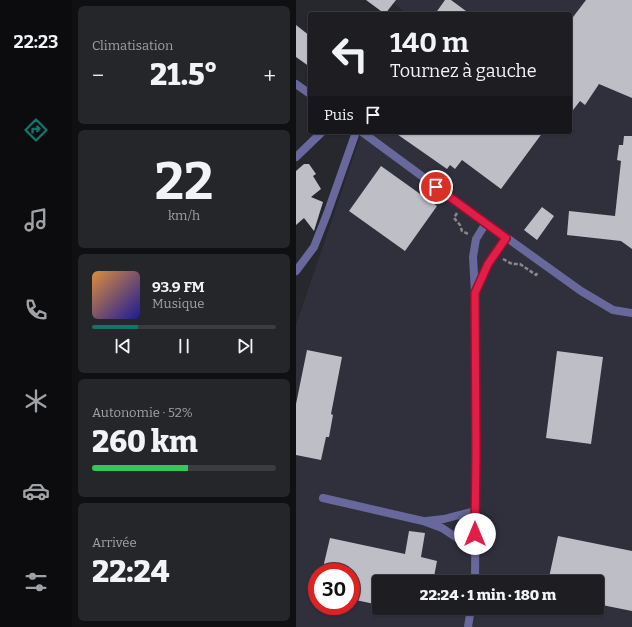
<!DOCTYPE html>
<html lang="fr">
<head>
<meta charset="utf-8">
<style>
	:root { --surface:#1d1d22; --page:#25262a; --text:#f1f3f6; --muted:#a0a2a5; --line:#3b3b40; --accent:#0f766e }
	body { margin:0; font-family:Bitter,serif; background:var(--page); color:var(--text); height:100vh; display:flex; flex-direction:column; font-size:15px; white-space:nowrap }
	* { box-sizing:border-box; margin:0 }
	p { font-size:13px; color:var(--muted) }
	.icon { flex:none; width:22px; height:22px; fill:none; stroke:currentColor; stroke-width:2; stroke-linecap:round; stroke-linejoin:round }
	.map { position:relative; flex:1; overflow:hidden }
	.drawer { display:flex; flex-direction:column; gap:6px; padding:6px; background:#101013; width:224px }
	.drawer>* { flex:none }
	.top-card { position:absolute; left:12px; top:12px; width:264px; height:122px; border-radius:4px; box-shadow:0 1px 3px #0004,0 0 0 1px var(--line); background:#1d1d22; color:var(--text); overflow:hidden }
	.speed { position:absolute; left:12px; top:563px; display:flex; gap:8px; font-size:20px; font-weight:700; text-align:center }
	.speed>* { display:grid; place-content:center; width:52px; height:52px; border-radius:50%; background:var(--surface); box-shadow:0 1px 3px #0004,0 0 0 1px var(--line); line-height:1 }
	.speed .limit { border:6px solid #d22; background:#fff; color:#111 }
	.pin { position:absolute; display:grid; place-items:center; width:34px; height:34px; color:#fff; margin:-17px; border:2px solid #fff; border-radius:50%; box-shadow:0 1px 4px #0007 }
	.me { position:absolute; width:44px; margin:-22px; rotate:0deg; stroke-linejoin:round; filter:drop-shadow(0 0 3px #0008) }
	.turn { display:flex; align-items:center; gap:14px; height:84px; padding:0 16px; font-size:18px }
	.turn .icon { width:52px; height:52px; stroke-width:2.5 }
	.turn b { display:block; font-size:28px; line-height:34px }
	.then { display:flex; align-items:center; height:38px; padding:0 16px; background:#0003; gap:8px; font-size:15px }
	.big { font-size:30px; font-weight:800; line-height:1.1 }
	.drawer .tile { flex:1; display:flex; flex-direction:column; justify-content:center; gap:6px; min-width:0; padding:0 14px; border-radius:6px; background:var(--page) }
	.drawer .dial { align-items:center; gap:0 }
	.dial b { font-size:52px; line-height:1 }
	.song { display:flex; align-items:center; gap:12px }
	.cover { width:48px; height:48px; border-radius:6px; background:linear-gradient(135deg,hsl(30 70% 55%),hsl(240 70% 35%)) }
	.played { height:4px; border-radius:2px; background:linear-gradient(90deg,var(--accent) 25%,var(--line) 25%) }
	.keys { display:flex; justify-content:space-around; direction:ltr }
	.heat { display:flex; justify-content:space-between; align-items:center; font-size:22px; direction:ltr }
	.charge { height:6px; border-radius:3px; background:linear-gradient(90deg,#34c759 52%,var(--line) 0) }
	.trip { position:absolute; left:76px; top:575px; width:232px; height:40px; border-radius:4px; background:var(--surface); box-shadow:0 1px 3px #0004,0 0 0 1px var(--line); font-weight:800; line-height:40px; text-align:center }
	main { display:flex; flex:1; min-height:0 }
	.menu { display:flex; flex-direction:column; width:72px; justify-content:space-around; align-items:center; background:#0c0c0e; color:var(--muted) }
	.menu .icon { width:28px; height:28px }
	.menu .active { color:var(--accent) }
	.menu b { font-size:18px; color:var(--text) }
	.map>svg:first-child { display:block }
	.built { fill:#2f303c; fill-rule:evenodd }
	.building { fill:#bdbec6 }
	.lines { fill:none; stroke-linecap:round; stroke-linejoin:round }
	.path { stroke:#87878c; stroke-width:2.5; stroke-dasharray:4 2; stroke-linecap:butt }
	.service { stroke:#69689c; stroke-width:8 }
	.minor { stroke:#69689c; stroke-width:8 }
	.route-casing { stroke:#92132f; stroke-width:10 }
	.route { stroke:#e11d48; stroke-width:7 }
</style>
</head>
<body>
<main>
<nav class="menu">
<b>22:23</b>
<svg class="icon active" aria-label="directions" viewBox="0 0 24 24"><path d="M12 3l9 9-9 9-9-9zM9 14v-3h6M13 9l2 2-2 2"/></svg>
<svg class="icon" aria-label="music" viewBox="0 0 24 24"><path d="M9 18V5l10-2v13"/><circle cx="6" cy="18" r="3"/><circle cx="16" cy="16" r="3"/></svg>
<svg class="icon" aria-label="phone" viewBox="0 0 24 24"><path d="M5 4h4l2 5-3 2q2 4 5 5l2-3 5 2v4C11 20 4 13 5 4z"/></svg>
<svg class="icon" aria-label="climate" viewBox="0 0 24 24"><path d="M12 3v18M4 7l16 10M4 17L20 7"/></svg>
<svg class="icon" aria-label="car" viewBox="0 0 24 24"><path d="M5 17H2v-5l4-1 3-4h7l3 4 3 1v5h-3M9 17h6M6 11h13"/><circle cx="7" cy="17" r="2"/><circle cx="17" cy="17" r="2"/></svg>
<svg class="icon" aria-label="filters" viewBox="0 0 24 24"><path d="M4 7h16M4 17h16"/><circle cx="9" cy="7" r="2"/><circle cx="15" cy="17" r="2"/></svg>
</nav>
<section class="drawer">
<div class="tile"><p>Climatisation</p>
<div class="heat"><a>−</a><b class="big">21.5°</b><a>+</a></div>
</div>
<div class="tile dial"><b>22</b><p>km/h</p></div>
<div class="tile">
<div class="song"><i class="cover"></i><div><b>93.9 FM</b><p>Musique</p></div></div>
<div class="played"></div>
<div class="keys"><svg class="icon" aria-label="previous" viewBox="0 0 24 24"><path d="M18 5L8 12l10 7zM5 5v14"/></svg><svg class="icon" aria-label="pause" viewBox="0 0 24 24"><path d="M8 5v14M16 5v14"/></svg><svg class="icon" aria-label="next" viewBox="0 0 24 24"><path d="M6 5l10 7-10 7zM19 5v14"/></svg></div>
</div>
<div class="tile"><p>Autonomie · 52%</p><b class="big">260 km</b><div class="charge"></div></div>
<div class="tile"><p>Arrivée</p><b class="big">22:24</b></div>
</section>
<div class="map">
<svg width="336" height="627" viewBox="0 0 336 627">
	<rect width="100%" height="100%" fill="#27272e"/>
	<path class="built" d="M94,0H336V627H0V325L66,132H274V14H111ZM21,572H55V606H21ZM83,582H301V608H83Z"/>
	<path class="building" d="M70,0H100L89,14Z
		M149,0H155L174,14H139Z
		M290,0H336V98L303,84L289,105L284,101L274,114V21Z
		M0,25L14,36V67L0,57Z
		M98,132H247L205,189L166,160L159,169L154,165L151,169Z
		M328,136H336V249L325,241L271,235L273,211L319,216L325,161L321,160L323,145H327Z
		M8,164H13L20,174L17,176L25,189L15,197L27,202L18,231L8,218L0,225V171Z
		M85,166L141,206L109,251L53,211Z
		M246,207L258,216L241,240L228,230Z
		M11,350L46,357L35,414L37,415L33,437H30L25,460L0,455V404Z
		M261,351L307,357L295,444L250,438Z
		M113,531L129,533L125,557L141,561L137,582H83V605L55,599V572H26L34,538L109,554Z
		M262,536L336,551V611L301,604V582H252Z"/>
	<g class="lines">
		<path class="path" d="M161,213L158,218L164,225L166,231L172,234
			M207,259L216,264H224L240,275L242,272"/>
		<path class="service" d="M0,157L26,132"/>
		<path class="minor" d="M0,84L14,94
			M66,132L165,205L285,291L317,310L336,313
			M0,271L18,247L31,214L60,132
			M179,292L192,264L210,238
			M27,498L127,521L146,528L170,544L179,545
			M130,521L148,519L179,511
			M179,582L180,451L179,293L177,257L180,239L190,223
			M172,627L175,608"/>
	</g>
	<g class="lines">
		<g class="route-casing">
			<path id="route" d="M140,187L210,238L192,264L179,293L180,451L179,534"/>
		</g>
		<use href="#route" class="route"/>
	</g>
</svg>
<div class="speed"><div class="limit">30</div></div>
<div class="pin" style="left:140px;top:187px;background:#d93025"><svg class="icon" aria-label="arrive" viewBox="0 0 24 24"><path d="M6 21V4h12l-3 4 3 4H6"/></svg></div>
<svg class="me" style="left:179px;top:534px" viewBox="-20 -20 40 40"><circle r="19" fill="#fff"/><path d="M0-13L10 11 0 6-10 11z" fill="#e11d48"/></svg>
<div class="trip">22:24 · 1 min · 180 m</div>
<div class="top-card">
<div class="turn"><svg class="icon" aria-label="left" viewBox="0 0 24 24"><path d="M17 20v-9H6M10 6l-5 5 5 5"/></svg><div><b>140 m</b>Tournez à gauche</div></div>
<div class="then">Puis<svg class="icon" aria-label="arrive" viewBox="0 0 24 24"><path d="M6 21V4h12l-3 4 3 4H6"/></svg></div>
</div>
</div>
</main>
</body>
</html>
